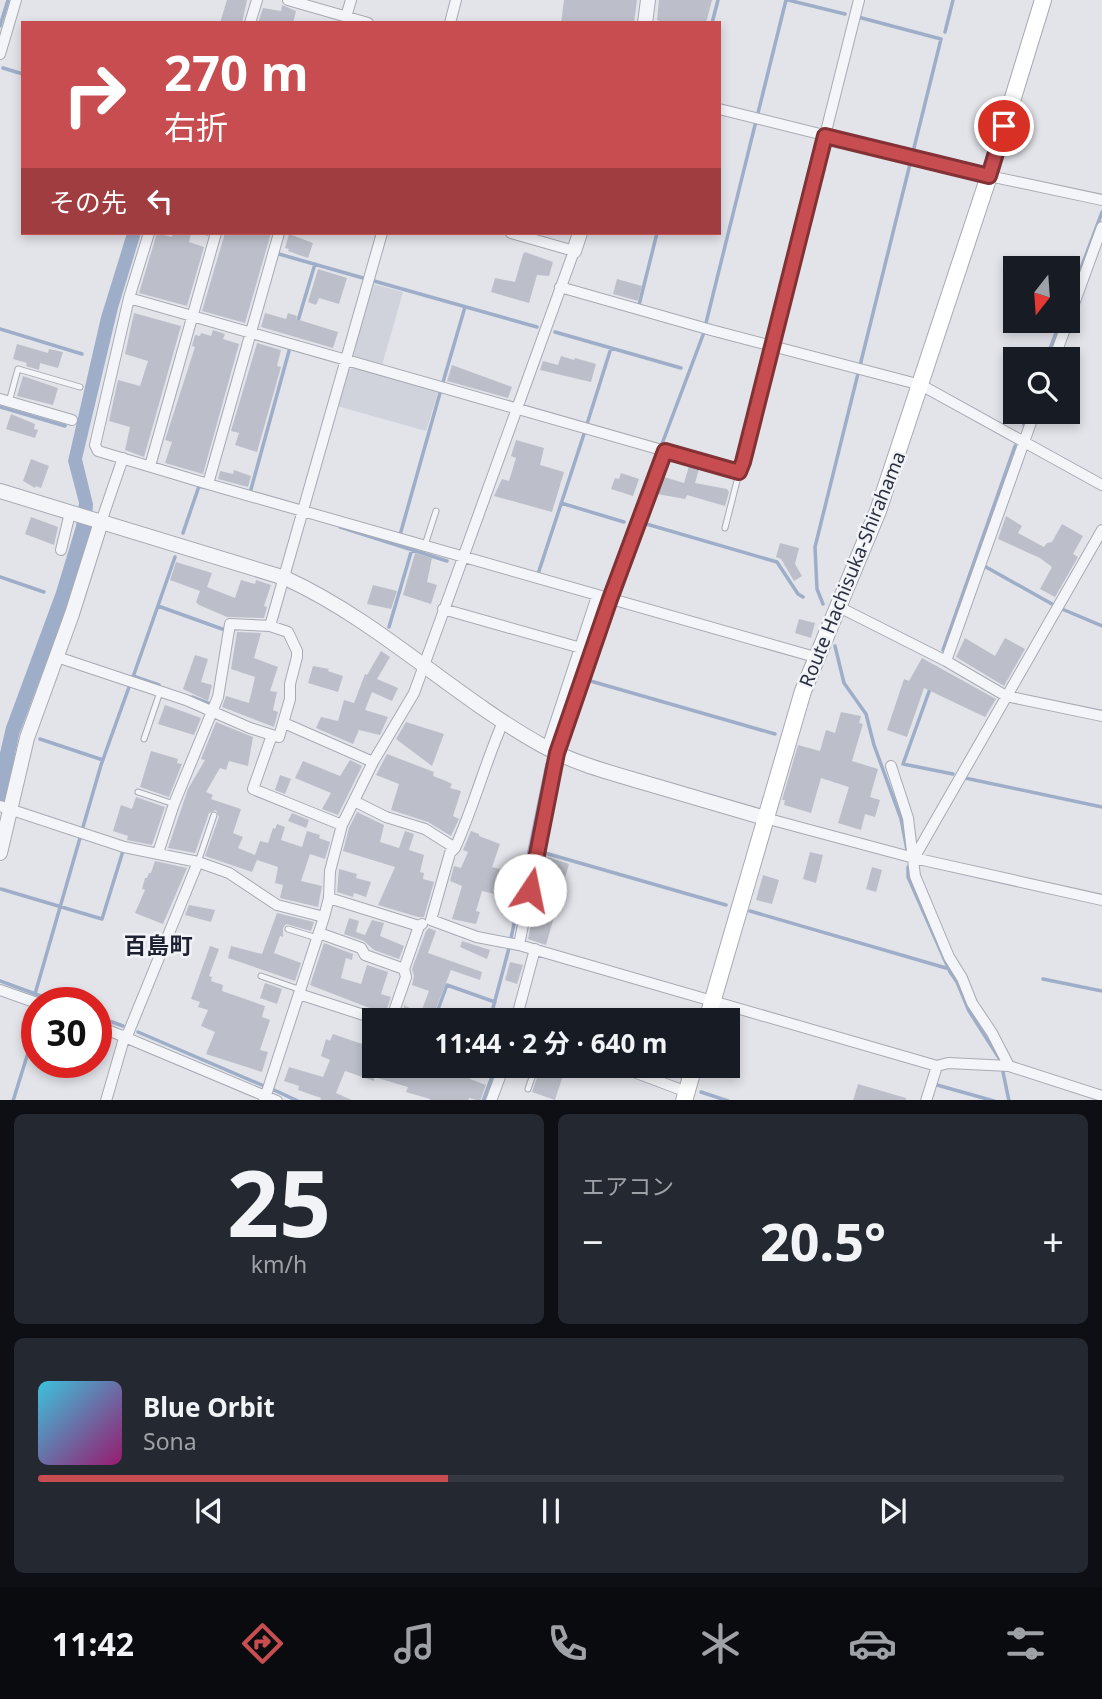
<!DOCTYPE html>
<html lang="ja">
<head>
<meta charset="utf-8">
<style>
	:root { --surface:#171b24; --page:#242831; --text:#f1f3f6; --muted:#9ea1a6; --line:#363941; --accent:#c84d51 }
	body { margin:0; font-family:"Noto Sans","Noto Sans JP",sans-serif; background:var(--page); color:var(--text); height:100vh; display:flex; flex-direction:column; font-size:26px; white-space:nowrap }
	* { box-sizing:border-box; margin:0 }
	p { font-size:23px; color:var(--muted) }
	.icon { flex:none; width:38px; height:38px; fill:none; stroke:currentColor; stroke-width:2; stroke-linecap:round; stroke-linejoin:round }
	.map { position:relative; height:1100px; overflow:hidden }
	.sheet { display:flex; flex-direction:column; gap:14px; padding:14px; background:#0d0f14; flex:1 }
	.sheet>* { flex:none }
	.top-card { position:absolute; left:21px; top:21px; width:700px; height:214px; border-radius:0px; box-shadow:0 4px 10px #0003; background:#c84d51; color:#fff; overflow:hidden }
	.needle { width:46px; rotate:197deg }
	.controls { position:absolute; left:1003px; top:256px; display:grid; gap:14px }
	.controls a { display:grid; place-items:center; width:77px; height:77px; border-radius:0px; background:var(--surface); box-shadow:0 4px 10px #0003; font-size:35px }
	.speed { position:absolute; left:21px; top:987px; display:flex; gap:14px; font-size:35px; font-weight:700; text-align:center }
	.speed>* { display:grid; place-content:center; width:91px; height:91px; border-radius:50%; background:var(--surface); box-shadow:0 4px 10px #0003; line-height:1 }
	.speed .limit { border:10px solid #d22; background:#fff; color:#111 }
	.pin { position:absolute; display:grid; place-items:center; width:60px; height:60px; color:#fff; margin:-30px; border:4px solid #fff; border-radius:50%; box-shadow:0 2px 7px #0007 }
	.me { position:absolute; width:77px; margin:-38px; rotate:11deg; stroke-linejoin:round; filter:drop-shadow(0 0 5px #0008) }
	.turn { display:flex; align-items:center; gap:24px; height:147px; padding:0 28px; font-size:32px }
	.turn .icon { width:91px; height:91px; stroke-width:2.5 }
	.turn b { display:block; font-size:49px; line-height:60px }
	.then { display:flex; align-items:center; height:66px; padding:0 28px; background:#0003; gap:14px; font-size:26px }
	.big { font-size:52px; font-weight:700; line-height:1.1 }
	.sheet .tile { flex:1; display:flex; flex-direction:column; justify-content:center; gap:10px; min-width:0; padding:0 24px; border-radius:10px; background:var(--page) }
	.sheet .dial { align-items:center; gap:0 }
	.dial b { font-size:91px; line-height:1 }
	.song { display:flex; align-items:center; gap:21px }
	.cover { width:84px; height:84px; border-radius:10px; background:linear-gradient(135deg,hsl(190 70% 55%),hsl(320 70% 35%)) }
	.played { height:7px; border-radius:4px; background:linear-gradient(90deg,var(--accent) 40%,var(--line) 40%) }
	.keys { display:flex; justify-content:space-around; direction:ltr }
	.heat { display:flex; justify-content:space-between; align-items:center; font-size:38px; direction:ltr }
	.sheet .tiles { flex:1; display:grid; gap:14px; grid-template-columns:1fr 1fr }
	.tile:last-child { grid-column:span 2 }
	.trip { position:absolute; left:362px; top:1008px; width:378px; height:70px; border-radius:0px; background:var(--surface); box-shadow:0 4px 10px #0003; font-weight:700; line-height:70px; text-align:center }
	.dock { display:flex; height:112px; justify-content:space-around; align-items:center; background:#090b0e; color:var(--muted) }
	.dock .icon { width:49px; height:49px }
	.dock .on { color:var(--accent) }
	.dock b { font-size:32px; color:var(--text) }
	.map>svg:first-child { display:block }
	.built { fill:#d0d3db }
	.water { fill:#9faec8 }
	.lines { fill:none; stroke-linecap:round; stroke-linejoin:round }
	.stream { stroke:#9faec8; stroke-width:3.5 }
	.building { fill:#bcbfc9 }
	.service-casing { stroke:#a7aab4; stroke-width:7 }
	.minor-casing { stroke:#a7aab4; stroke-width:12 }
	.tertiary-casing { stroke:#a7aab4; stroke-width:16 }
	.secondary-casing { stroke:#a7aab4; stroke-width:18 }
	.service { stroke:#f4f5f8; stroke-width:5 }
	.minor { stroke:#f4f5f8; stroke-width:10 }
	.tertiary { stroke:#f4f5f8; stroke-width:14 }
	.secondary { stroke:#fff; stroke-width:16 }
	.route-casing { stroke:#823235; stroke-width:18 }
	.route { stroke:#c84d51; stroke-width:12 }
	.labels { text-anchor:middle; stroke-width:5; stroke-linejoin:round; paint-order:stroke }
	.street-label { font-size:19px; fill:#2b3041; stroke:#f1f3f7 }
	.quarter-label { font-size:23px; font-weight:bold; fill:#1d2132; stroke:#f1f3f7 }
</style>
</head>
<body>
<div class="map">
<svg width="1102" height="1101" viewBox="0 0 1102 1101">
	<rect width="100%" height="100%" fill="#e2e4ea"/>
	<path class="built" d="M373,284L403,292L382,365L355,358L352,352Z
		M355,368L438,392L426,431L337,406L348,370Z"/>
	<path class="water" d="M127,233H141L118,308L82,459L93,504L91,531L64,616L19,735L5,803L0,812V753L6,727L56,592L76,526L79,503L68,461L101,317Z"/>
	<g class="lines">
		<path class="stream" d="M788,0L845,14
			M712,23L718,0
			M0,26L8,0
			M945,32L953,0
			M3,68L23,74
			M205,233L207,234
			M279,254L363,278
			M374,281L537,327
			M1068,303L1102,212
			M639,305L657,233
			M297,324L315,264
			M0,329L82,354
			M555,332L681,368
			M1046,359L1061,320
			M443,382L465,307
			M0,407L65,426
			M587,424L611,348
			M1024,425L1029,411
			M250,493L289,351
			M561,503L624,522
			M643,523L777,562L798,594L803,597
			M340,527L447,561
			M183,533L199,486L203,487
			M400,535L440,393
			M986,567L1052,604
			M538,574L584,434
			M0,577L44,592
			M823,604L817,589L815,547L941,39L858,17
			M158,606L225,630L226,627
			M1062,609L1102,626
			M389,627L412,549
			M835,646L844,683L866,714L874,745L901,819L907,850
			M943,650L1015,446
			M133,676L159,685
			M133,677L175,557
			M587,680L775,734
			M931,686L903,764L953,774
			M192,697L210,704
			M556,738L607,590L703,335L786,0
			M40,739L103,760
			M965,778L1102,807
			M83,827L101,765L129,687
			M545,853L726,905
			M908,867V877L950,972L957,982L969,1011L999,1058
			M1,889L102,919L123,851
			M750,911L946,968
			M1043,979L1102,991
			M0,981L60,1003
			M35,994L80,838
			M96,1016L123,1026
			M434,1020L447,985L495,1002
			M508,1020L493,1008L509,948L547,764
			M138,1032L264,1086
			M1003,1072L1009,1101
			M937,1085L994,1101
			M274,1090L298,1101
			M701,1092L728,1101
			M13,1101L37,1024
			M483,1101L496,1066"/>
	</g>
	<path class="building" d="M227,0H247L242,23H220Z
		M564,0H637L634,23H561Z
		M659,0H712L706,23H666L657,20Z
		M282,5L296,11L293,23H258L263,8L281,11Z
		M157,233L172,237L173,233L191,234L189,242L204,247L187,306L139,293Z
		M225,233H271L245,323L202,311Z
		M289,234L313,243L308,258L288,251L289,249L285,248Z
		M525,252L553,262L549,276L537,275L529,303L491,292L495,278L515,282L523,254Z
		M318,269L347,278L339,304L319,298L316,305L308,302Z
		M617,279L642,286L638,301L613,294Z
		M134,313L181,326L144,457L125,450L130,427L109,421L118,380L140,386L148,361L125,354Z
		M265,313L286,319L288,313L297,316L296,319L338,332L333,348L261,327Z
		M213,330L225,334L223,339L239,344L203,474L165,463L172,442L165,440L195,347L192,346L195,335L200,336L201,333L211,336Z
		M257,343L281,350L277,366L281,367L257,452L235,445L239,433L231,431Z
		M17,344L48,353L49,349L63,352L58,368L40,363L39,370L26,366L27,363L13,359Z
		M561,356L574,360L575,358L596,364L591,382L540,370L543,361L558,365Z
		M452,365L512,387L508,398L447,381Z
		M23,376L58,388L53,405L17,396Z
		M11,414L35,424L34,429L38,430L35,438L6,429Z
		M516,440L544,448L540,465L564,472L552,512L494,496L502,479L509,481L516,458L511,456Z
		M31,459L49,466L41,488L36,486L35,488L23,481Z
		M689,466L699,469L695,483L727,489L729,492L725,506L687,495L685,499L657,494L664,477L684,483Z
		M234,470L251,476L248,487L218,479L220,471L233,474Z
		M621,473L639,479L633,496L611,489L615,478L619,479Z
		M1006,516L1022,526L1018,533L1044,547L1047,543L1052,542L1062,524L1083,536L1073,554L1078,557L1055,597L1040,589L1052,567L1040,558L998,539Z
		M31,517L58,527L54,545L25,534Z
		M780,543L799,548L795,564L802,576L794,581L781,559L776,557Z
		M415,553L432,558L427,582L437,585L431,604L403,595Z
		M176,562L212,573L207,587L235,598L241,580L255,584L256,580L271,585L264,606L267,607L264,618L227,617L199,605L196,602L200,591L170,580Z
		M373,585L397,591L391,609L367,604Z
		M799,619L815,623L811,638L795,633Z
		M237,632L261,633L254,658L278,667L270,691L277,692L273,710L278,712L274,727L222,707L226,696L249,703L255,677L231,669Z
		M965,638L995,656L1005,638L1025,649L1004,686L956,657Z
		M381,651L390,657L377,679L398,688L392,701L372,692L365,710L388,717L380,735L359,730L353,744L316,728L321,717L338,721L344,700L354,703L365,674L367,675Z
		M195,655L208,659L201,682L212,685L208,701L183,689Z
		M922,658L996,699L985,717L924,688L907,737L887,730L904,679L909,681Z
		M313,666L329,669L328,671L343,676L338,692L308,683Z
		M165,705L201,718L194,735L158,724Z
		M841,712L861,716L859,723L863,724L852,761L878,769L870,797L880,800L875,817L865,814L861,830L838,823L849,787L821,778L811,813L784,805L785,800H782L798,745L820,751L826,730L835,733Z
		M216,722L253,737L248,766L229,761L226,770L220,768L206,792L213,795L211,799L241,809L233,833L243,837L238,848L255,855L260,841L268,843L273,828L275,829L277,824L285,827L281,840L302,847L307,831L320,835L319,838L330,842L325,859L310,854L301,881L322,886L318,907L280,898L283,885L275,883L278,867L257,860L252,872L205,856L219,817L216,810L209,813L195,853L168,848L188,789L205,760L201,759Z
		M406,722L444,734L432,766L396,739Z
		M151,751L178,759L177,763L182,764L169,797L140,787Z
		M387,754L434,772L433,776L446,781L452,784L450,788L461,791L453,816L459,819L451,836L428,822L391,810L399,784L376,775Z
		M350,760L362,766L338,815L322,809L331,793L295,778L303,761L340,776Z
		M280,775L291,779L285,794L275,790Z
		M136,797L165,807L152,845L127,840L128,836L113,831L121,805L132,809Z
		M357,812L384,825L380,842L399,848L405,831L414,834L409,850L424,855L420,872L424,873L423,879L434,882L424,917H418L378,905L395,867L343,851L349,828Z
		M292,813L309,820L306,828L288,821Z
		M471,831L479,834V836L500,844L492,867L513,872L507,897L482,891L476,911L480,912L476,924L452,919L462,886L450,881L454,866L461,868L468,852L463,850Z
		M810,852L823,855L816,883L803,879Z
		M545,856L569,864L546,945L528,939Z
		M155,861L187,868L163,924L135,913L145,890L142,889L145,878H147L149,873H151Z
		M872,867L882,870L876,892L866,889Z
		M339,869L357,874L356,878L371,882L366,897L354,893L353,897L337,892Z
		M763,875L779,880L772,904L756,900Z
		M189,905L215,910L211,922L185,915Z
		M277,913L314,922L311,931L286,924L283,928V937L280,936L274,953L301,963L295,981L228,958L231,946L262,954Z
		M349,918L359,921L356,932L365,935L372,920L384,923L380,936L404,946L399,959L374,950L364,941L344,934Z
		M429,928L436,931L428,953L482,972L480,980L451,970L433,1016L441,1020H399L406,1002L405,1006L421,1012L429,991L412,985L414,976L412,969L426,931Z
		M462,941L490,950L487,959L460,947Z
		M324,943L353,954L352,960L346,958L341,978L361,984L367,965L388,972L381,994L391,997L385,1014L310,985Z
		M210,946L219,949L209,976L212,977L211,981L223,985L222,991L265,1006L262,1017L270,1020L260,1050L268,1052L262,1072L206,1054L215,1032L201,1026L208,1010L198,1007L200,1002L191,999Z
		M510,962L523,965L517,984L505,980Z
		M265,983L282,989L277,1004L260,998Z
		M333,1034L368,1046L362,1061L374,1065V1076L378,1066L386,1069L387,1066H475L470,1079L486,1085L480,1101L469,1098L468,1101H430V1099L406,1092L408,1087L374,1077V1081L345,1071L336,1093L354,1101H320L321,1098L298,1090L299,1086L284,1081L289,1067L323,1077L330,1060L321,1056L326,1039L330,1041Z
		M541,1066H566L555,1100L532,1092Z
		M858,1084L906,1098V1101H853Z"/>
	<g class="lines">
		<g class="service-casing">
			<path id="service" d="M9,402L18,369L80,387
				M725,528L739,473
				M425,545L436,511
				M144,739L160,692
				M138,792L174,804
				M198,862L214,815
				M288,929L317,938
				M261,976L301,990
				M528,1089L536,1066"/>
		</g>
		<g class="minor-casing">
			<path id="minor" d="M288,0L368,23
				M346,17L351,0
				M250,23L257,0
				M450,23L456,0
				M0,54L16,0
				M719,109L989,176L1102,200
				M149,233L129,298L95,445L98,451L208,484L279,233
				M560,287L711,330L921,385L1102,485
				M129,298L739,472L743,462L859,0
				M1054,359L1102,227
				M0,399L72,420
				M665,451L610,599L557,753L519,945L937,1066L948,1063L1009,1066L1102,1096
				M150,466L216,233
				M208,484L815,657
				M101,522L123,458
				M61,550L70,513
				M837,606L946,661L1006,696L1102,716
				M443,609L581,648
				M57,657L186,700L250,728L272,735L253,789L342,825
				M946,661L1035,411
				M284,723L373,762
				M272,735L279,737L290,699V684L297,657V651L288,632L270,626L382,233
				M547,748L597,596
				M891,766L908,818L915,876L949,957L962,978L972,1003L992,1033L1009,1066
				M354,801L386,817L425,829L455,848C474,806 485,763 503,722
				M0,806L124,847L198,862L229,873L277,905L324,917
				M765,818L914,858L1102,900
				M455,848L450,853L431,920L477,937L519,945
				M158,853L174,804L218,697L230,624L270,626
				M914,858L1102,530
				M329,898L419,926L422,924
				M319,933L361,948L365,955L404,969L419,926
				M0,990L37,1003
				M299,994L379,1020
				M391,1020L406,977L404,969
				M516,1020L535,949
				M96,1025L277,1101
				M127,1036L198,862
				M618,1066L687,1092
				M106,1101L125,1035
				M264,1101L324,917L329,898L330,871L342,825L373,762L414,693L574,251L511,233
				M491,1101L504,1066
				M926,1101L937,1066"/>
		</g>
		<g class="tertiary-casing">
			<path id="tertiary" d="M645,23L648,0
				M574,251L580,233
				M0,491L285,578C379,621 453,696 543,746C574,763 608,772 642,782C683,794 724,806 765,818
				M0,853L27,738L72,614L101,522"/>
		</g>
		<g class="secondary-casing">
			<path id="secondary" d="M707,1020L803,691L878,511L989,176L1043,0
				M684,1101L694,1066"/>
		</g>
		<use href="#service" class="service"/>
		<use href="#minor" class="minor"/>
		<use href="#tertiary" class="tertiary"/>
		<use href="#secondary" class="secondary"/>
	</g>
	<g class="lines">
		<g class="route-casing">
			<path id="route" d="M530,890L557,753L610,599L665,451L739,472L743,462L825,136L989,176L1004,126"/>
		</g>
		<use href="#route" class="route"/>
	</g>
	<g class="labels">
		<g class="street-label">
			<text transform="translate(852 569) rotate(-68)" y="7">Route Hachisuka-Shirahama</text>
		</g>
		<g class="quarter-label">
			<text x="158" y="954">百島町</text>
		</g>
	</g>
</svg>
<div class="controls">
<a><svg class="needle" viewBox="-14 -14 28 28"><path d="M0-13l5 13h-10z" fill="#e53935"/><path d="M0 13l5-13h-10z" fill="#9ea1a6"/></svg></a>
<a><svg class="icon" aria-label="search" viewBox="0 0 24 24"><circle cx="10" cy="10" r="6"/><path d="M15 15l6 6"/></svg></a>
</div>
<div class="speed"><div class="limit">30</div></div>
<div class="pin" style="left:1004px;top:126px;background:#d93025"><svg class="icon" aria-label="arrive" viewBox="0 0 24 24"><path d="M6 21V4h12l-3 4 3 4H6"/></svg></div>
<svg class="me" style="left:530px;top:890px" viewBox="-20 -20 40 40"><circle r="19" fill="#fff"/><path d="M0-13L10 11 0 6-10 11z" fill="#c84d51"/></svg>
<div class="trip">11:44 · 2 分 · 640 m</div>
<div class="top-card">
<div class="turn"><svg class="icon" aria-label="right" viewBox="0 0 24 24"><path d="M7 20v-9h11M14 6l5 5-5 5"/></svg><div><b>270 m</b>右折</div></div>
<div class="then">その先<svg class="icon" aria-label="left" viewBox="0 0 24 24"><path d="M17 20v-9H6M10 6l-5 5 5 5"/></svg></div>
</div>
</div>
<section class="sheet">
<div class="tiles">
<div class="tile dial"><b>25</b><p>km/h</p></div>
<div class="tile"><p>エアコン</p>
<div class="heat"><a>−</a><b class="big">20.5°</b><a>+</a></div>
</div>
<div class="tile">
<div class="song"><i class="cover"></i><div><b>Blue Orbit</b><p>Sona</p></div></div>
<div class="played"></div>
<div class="keys"><svg class="icon" aria-label="previous" viewBox="0 0 24 24"><path d="M18 5L8 12l10 7zM5 5v14"/></svg><svg class="icon" aria-label="pause" viewBox="0 0 24 24"><path d="M8 5v14M16 5v14"/></svg><svg class="icon" aria-label="next" viewBox="0 0 24 24"><path d="M6 5l10 7-10 7zM19 5v14"/></svg></div>
</div>
</div>
</section>
<nav class="dock">
<b>11:42</b>
<svg class="icon on" aria-label="directions" viewBox="0 0 24 24"><path d="M12 3l9 9-9 9-9-9zM9 14v-3h6M13 9l2 2-2 2"/></svg>
<svg class="icon" aria-label="music" viewBox="0 0 24 24"><path d="M9 18V5l10-2v13"/><circle cx="6" cy="18" r="3"/><circle cx="16" cy="16" r="3"/></svg>
<svg class="icon" aria-label="phone" viewBox="0 0 24 24"><path d="M5 4h4l2 5-3 2q2 4 5 5l2-3 5 2v4C11 20 4 13 5 4z"/></svg>
<svg class="icon" aria-label="climate" viewBox="0 0 24 24"><path d="M12 3v18M4 7l16 10M4 17L20 7"/></svg>
<svg class="icon" aria-label="car" viewBox="0 0 24 24"><path d="M5 17H2v-5l4-1 3-4h7l3 4 3 1v5h-3M9 17h6M6 11h13"/><circle cx="7" cy="17" r="2"/><circle cx="17" cy="17" r="2"/></svg>
<svg class="icon" aria-label="filters" viewBox="0 0 24 24"><path d="M4 7h16M4 17h16"/><circle cx="9" cy="7" r="2"/><circle cx="15" cy="17" r="2"/></svg>
</nav>
</body>
</html>
